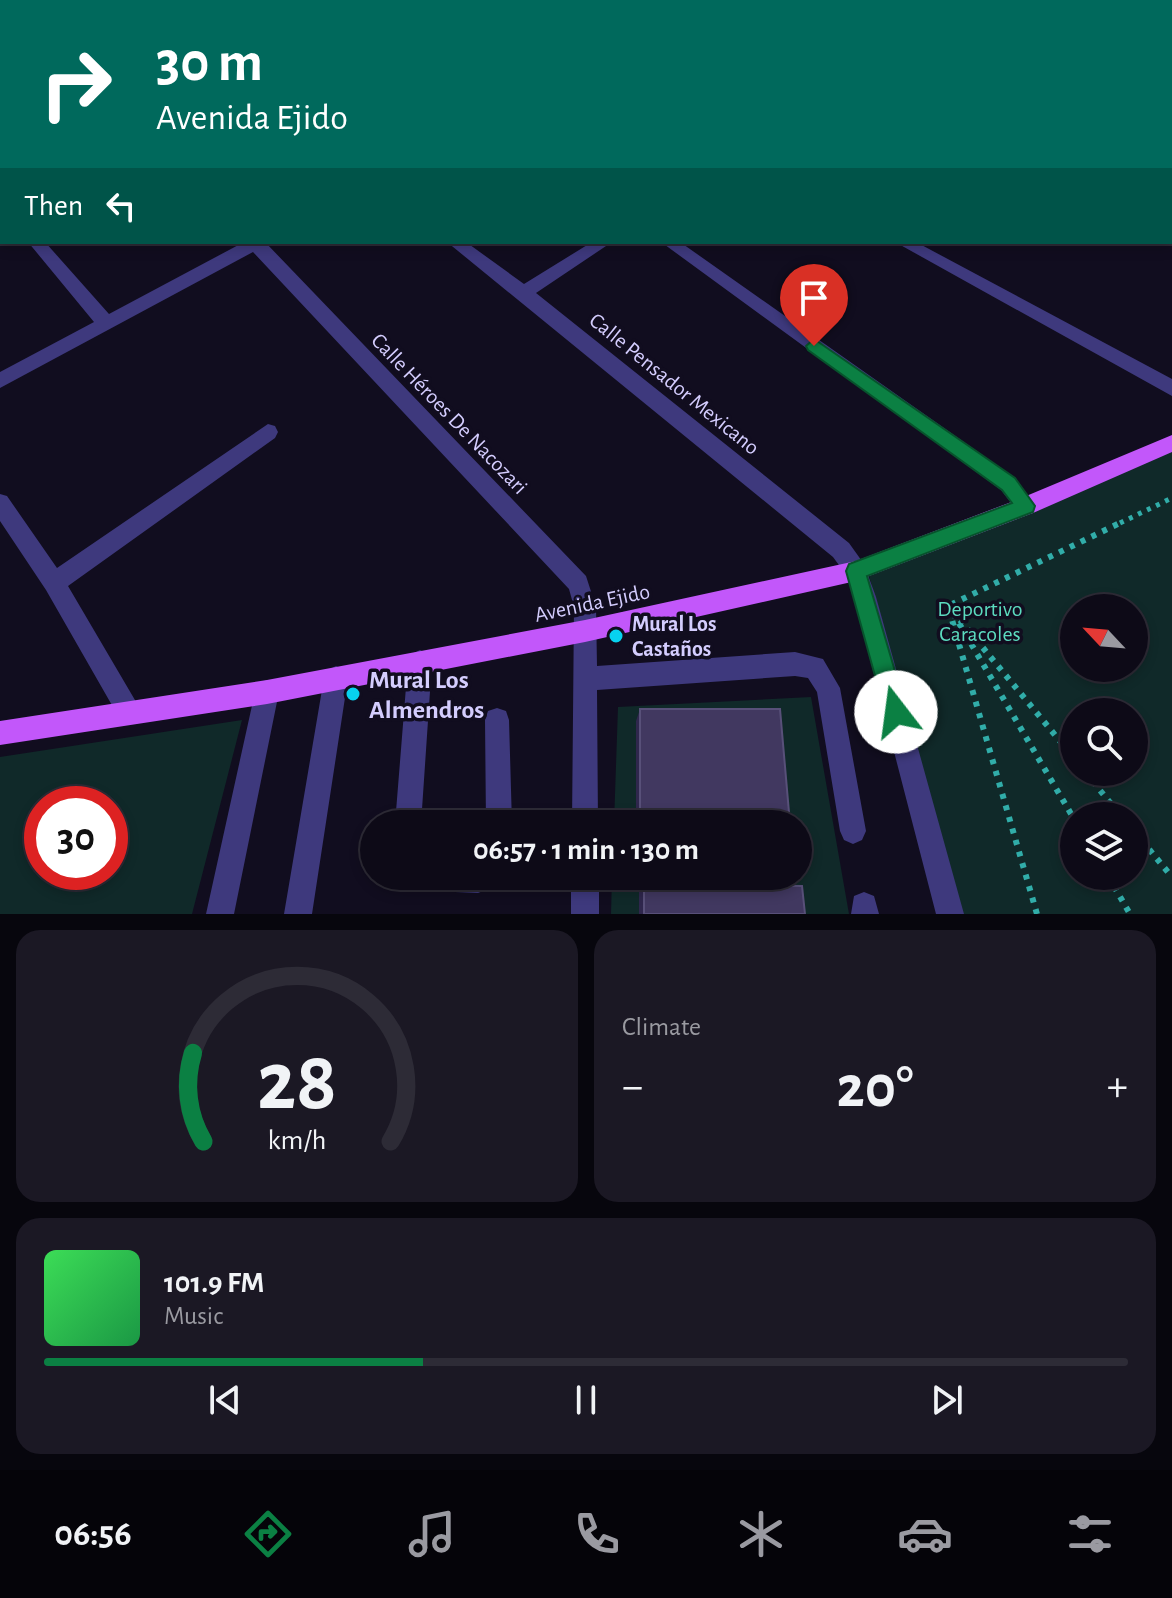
<!DOCTYPE html>
<html lang="en">
<head>
<meta charset="utf-8">
<style>
	:root { --surface:#0d0a17; --page:#1b1824; --text:#f1f3f6; --muted:#9a9aa1; --line:#2d2b36; --accent:#0b8043 }
	body { margin:0; font-family:"Alegreya Sans",sans-serif; background:var(--page); color:var(--text); height:100vh; display:flex; flex-direction:column; font-size:30px; white-space:nowrap }
	* { box-sizing:border-box; margin:0 }
	p { font-size:26px; color:var(--muted) }
	.icon { flex:none; width:44px; height:44px; fill:none; stroke:currentColor; stroke-width:2; stroke-linecap:round; stroke-linejoin:round }
	.map { position:relative; height:914px; overflow:hidden }
	.sheet { display:flex; flex-direction:column; gap:16px; padding:16px; background:#07060d; flex:1 }
	.sheet>* { flex:none }
	.top-card { position:absolute; left:0px; top:0px; width:1172px; height:244px; box-shadow:0 4px 12px #0003,0 0 0 2px var(--line); background:#00695c; color:#fff; overflow:hidden }
	.needle { width:52px; rotate:296deg }
	.controls { position:absolute; left:1060px; top:594px; display:grid; gap:16px }
	.controls a { display:grid; place-items:center; width:88px; height:88px; border-radius:50%; background:var(--surface); box-shadow:0 4px 12px #0003,0 0 0 2px var(--line); font-size:40px }
	.speed { position:absolute; left:24px; top:786px; display:flex; gap:16px; font-size:40px; font-weight:700; text-align:center }
	.speed>* { display:grid; place-content:center; width:104px; height:104px; border-radius:50%; background:var(--surface); box-shadow:0 4px 12px #0003,0 0 0 2px var(--line); line-height:1 }
	.speed .limit { border:12px solid #d22; background:#fff; color:#111 }
	.pin { position:absolute; display:grid; place-items:center; width:68px; height:68px; color:#fff; margin:-82px -34px; border-radius:50% 50% 50% 0; rotate:-45deg; box-shadow:0 0 8px #0007 }
	.pin .icon { rotate:45deg }
	.me { position:absolute; width:88px; margin:-44px; rotate:345deg; stroke-linejoin:round; filter:drop-shadow(0 0 6px #0008) }
	.turn { display:flex; align-items:center; gap:28px; height:168px; padding:0 24px; font-size:36px }
	.turn .icon { width:104px; height:104px; stroke-width:2.5 }
	.turn b { display:block; font-size:56px; line-height:68px }
	.then { display:flex; align-items:center; height:76px; padding:0 24px; background:#0003; gap:16px; font-size:30px }
	.big { font-size:60px; font-weight:700; line-height:1.1 }
	.sheet .card { flex:1; display:flex; flex-direction:column; justify-content:center; gap:12px; min-width:0; padding:0 28px; border-radius:24px; background:var(--page) }
	.sheet .dial { align-items:center; gap:0 }
	.dial svg { height:208px; overflow:visible; fill:none; stroke:var(--line); stroke-width:7; stroke-linecap:round; text-anchor:middle }
	.dial text { fill:var(--text); stroke:none }
	.song { display:flex; align-items:center; gap:24px }
	.cover { width:96px; height:96px; border-radius:12px; background:linear-gradient(135deg,hsl(130 70% 55%),hsl(140 70% 35%)) }
	.played { height:8px; border-radius:4px; background:linear-gradient(90deg,var(--accent) 35%,var(--line) 35%) }
	.keys { display:flex; justify-content:space-around; direction:ltr }
	.heat { display:flex; justify-content:space-between; align-items:center; font-size:44px; direction:ltr }
	.sheet .tiles { flex:1; display:grid; gap:16px; grid-template-columns:1fr 1fr }
	.card:last-child { grid-column:span 2 }
	.trip { position:absolute; left:360px; top:810px; width:452px; height:80px; border-radius:40px; background:var(--surface); box-shadow:0 4px 12px #0003,0 0 0 2px var(--line); font-weight:700; line-height:80px; text-align:center }
	.tabs { display:flex; height:128px; justify-content:space-around; align-items:center; background:#050409; color:var(--muted) }
	.tabs .icon { width:56px; height:56px }
	.tabs .active { color:var(--accent) }
	.tabs b { font-size:36px; color:var(--text) }
	.map>svg:first-child { display:block }
	.green { fill:#102929; fill-rule:evenodd }
	.lines { fill:none; stroke-linecap:round; stroke-linejoin:round }
	.path-far1 { stroke:#31ada9; stroke-width:5; stroke-dasharray:4 6; stroke-linecap:butt }
	.path { stroke:#31ada9; stroke-width:6; stroke-dasharray:5 7; stroke-linecap:butt }
	.minor { fill:#3e397d; fill-rule:evenodd }
	.major { fill:#c257fa; fill-rule:evenodd }
	.wall { fill:#2f274d }
	.building { fill:#413860; stroke:#585079; stroke-width:2 }
	.route { fill:#0b8043; stroke:#07532c; stroke-width:2 }
	.poi-dot { fill:#07d2ef; stroke:#110d1f; stroke-width:3 }
	.labels { text-anchor:middle; stroke-width:7; stroke-linejoin:round; paint-order:stroke }
	.street-label { font-size:22px; fill:#d4cdfe; stroke:#110d1f }
	.park-label { font-size:22px; fill:#5cdbbf; stroke:#110d1f }
	.poi-label { font-size:22px; font-weight:bold; fill:#d4cdfe; stroke:#110d1f; text-anchor:start }
	.near-poi-label { font-size:26px; font-weight:bold; fill:#d4cdfe; stroke:#110d1f; text-anchor:start }
</style>
</head>
<body>
<div class="map">
<svg width="1172" height="914" viewBox="0 0 1172 914">
	<rect width="100%" height="100%" fill="#110d1f"/>
	<path class="green" d="M1172,441V914H961L865,561ZM1074,608H1134V668H1074ZM1074,712H1134V772H1074ZM1074,816H1134V876H1074Z
		M811,697L849,914H611L612,876H798V824H614L618,707Z
		M242,720L192,914H0V757ZM42,804H110V872H42Z"/>
	<g class="lines">
		<path class="path-far1" d="M1120,523L1172,498"/>
		<path class="path" d="M953,613L1074,819
			M960,620L1074,758
			M1085,772L1121,816
			M1134,831L1172,877
			M1108,876L1130,914
			M1037,914L948,606L1124,521"/>
		<path class="minor" d="M1,0H18L2,2V5Z
			M143,0H156L157,2H144Z
			M300,0H314L315,2H301Z
			M450,0H465L466,2H451Z
			M675,0H689L674,2Z
			M2,146V156L0,157V147Z
			M0,196H2V208H0Z
			M28,242H45L109,314L244,242H265L586,576L596,607L597,666L795,652L823,659L840,688L866,831L862,840L853,844L844,840L840,831L817,692L808,678L795,676L597,690L598,824H572L574,607L569,589L253,252L0,388V372L94,322Z
			M447,242H466L524,284L592,242H612L536,293L849,543L864,564L876,597L964,914H936L854,597L847,576L833,557Z
			M661,242H680L1015,478L1036,506L1033,513L1026,515L1019,513L1001,490Z
			M895,242H916L1172,379V396Z
			M268,424L275,426L278,432L275,438L68,586L142,712L139,721L130,724L121,721L46,590L0,521V494L7,496L57,568Z
			M420,650L428,654L432,662L421,824H395L408,662L412,654Z
			M336,666L344,670L348,678L312,914H284L324,678L328,670Z
			M267,680L276,683L279,692L234,914H206L255,692L258,683Z
			M497,708L506,711L509,720L512,824H486L485,720L488,711Z
			M396,876H500L496,886L478,893L410,890L400,886Z
			M571,876H599V914H571Z
			M864,892L874,896L879,914H851L854,896Z"/>
		<path class="major" d="M954,0H968L969,2H955Z
			M1170,154L1172,155V165L1170,164Z
			M1172,435V452L1033,513L856,581L585,642L267,704L0,745V721L267,680L585,620L856,561L1019,499Z"/>
	</g>
	<path class="wall" d="M640,709L790,824H636V721Z
		M639,883L802,886L805,914H639Z"/>
	<path class="building" d="M640,709H780L790,824H640Z
		M644,884L802,886L805,914H644Z"/>
	<path class="route" d="M814,339L1015,478L1035,506L1033,512L867,576L907,712L904,720L896,723L888,720L885,712L846,571L849,564L1012,503L1002,490L808,350L806,346Z"/>
	<g class="poi-dot">
		<circle cx="616" cy="636" r="8"/>
		<circle cx="353" cy="694" r="8"/>
	</g>
	<g class="labels">
		<g class="street-label">
			<text transform="translate(675 383) rotate(39)" y="8">Calle Pensador Mexicano</text>
			<text transform="translate(450 413) rotate(46)" y="8">Calle Héroes De Nacozari</text>
			<text transform="translate(592 602) rotate(-12)" y="8">Avenida Ejido</text>
		</g>
		<g class="park-label">
			<text x="980" y="616">Deportivo<tspan x="980" dy="25">Caracoles</tspan></text>
		</g>
		<g class="poi-label">
			<text x="632" y="631">Mural Los<tspan x="632" dy="25">Castaños</tspan></text>
		</g>
		<g class="near-poi-label">
			<text x="369" y="688">Mural Los<tspan x="369" dy="30">Almendros</tspan></text>
		</g>
	</g>
</svg>
<div class="controls">
<a><svg class="needle" viewBox="-14 -14 28 28"><path d="M0-13l5 13h-10z" fill="#e53935"/><path d="M0 13l5-13h-10z" fill="#9a9aa1"/></svg></a>
<a><svg class="icon" aria-label="search" viewBox="0 0 24 24"><circle cx="10" cy="10" r="6"/><path d="M15 15l6 6"/></svg></a>
<a><svg class="icon" aria-label="layers" viewBox="0 0 24 24"><path d="M12 4l9 5-9 5-9-5zM3 14l9 5 9-5"/></svg></a>
</div>
<div class="speed"><div class="limit">30</div></div>
<div class="pin" style="left:814px;top:346px;background:#d93025"><svg class="icon" aria-label="arrive" viewBox="0 0 24 24"><path d="M6 21V4h12l-3 4 3 4H6"/></svg></div>
<svg class="me" style="left:896px;top:712px" viewBox="-20 -20 40 40"><circle r="19" fill="#fff"/><path d="M0-13L10 11 0 6-10 11z" fill="#0b8043"/></svg>
<div class="trip">06:57 · 1 min · 130 m</div>
<div class="top-card">
<div class="turn"><svg class="icon" aria-label="right" viewBox="0 0 24 24"><path d="M7 20v-9h11M14 6l5 5-5 5"/></svg><div><b>30 m</b>Avenida Ejido</div></div>
<div class="then">Then<svg class="icon" aria-label="left" viewBox="0 0 24 24"><path d="M17 20v-9H6M10 6l-5 5 5 5"/></svg></div>
</div>
</div>
<section class="sheet">
<div class="tiles">
<div class="card dial"><svg viewBox="0 0 100 80">
<path d="M14 69A42 42 0 1 1 86 69"/>
<path d="M14 69A42 42 0 0 1 10 35" stroke="#0b8043"/>
<text x="50" y="56" font-size="32" font-weight="700">28</text>
<text x="50" y="72" font-size="11">km/h</text>
</svg></div>
<div class="card"><p>Climate</p>
<div class="heat"><a>−</a><b class="big">20°</b><a>+</a></div>
</div>
<div class="card">
<div class="song"><i class="cover"></i><div><b>101.9 FM</b><p>Music</p></div></div>
<div class="played"></div>
<div class="keys"><svg class="icon" aria-label="previous" viewBox="0 0 24 24"><path d="M18 5L8 12l10 7zM5 5v14"/></svg><svg class="icon" aria-label="pause" viewBox="0 0 24 24"><path d="M8 5v14M16 5v14"/></svg><svg class="icon" aria-label="next" viewBox="0 0 24 24"><path d="M6 5l10 7-10 7zM19 5v14"/></svg></div>
</div>
</div>
</section>
<nav class="tabs">
<b>06:56</b>
<svg class="icon active" aria-label="directions" viewBox="0 0 24 24"><path d="M12 3l9 9-9 9-9-9zM9 14v-3h6M13 9l2 2-2 2"/></svg>
<svg class="icon" aria-label="music" viewBox="0 0 24 24"><path d="M9 18V5l10-2v13"/><circle cx="6" cy="18" r="3"/><circle cx="16" cy="16" r="3"/></svg>
<svg class="icon" aria-label="phone" viewBox="0 0 24 24"><path d="M5 4h4l2 5-3 2q2 4 5 5l2-3 5 2v4C11 20 4 13 5 4z"/></svg>
<svg class="icon" aria-label="climate" viewBox="0 0 24 24"><path d="M12 3v18M4 7l16 10M4 17L20 7"/></svg>
<svg class="icon" aria-label="car" viewBox="0 0 24 24"><path d="M5 17H2v-5l4-1 3-4h7l3 4 3 1v5h-3M9 17h6M6 11h13"/><circle cx="7" cy="17" r="2"/><circle cx="17" cy="17" r="2"/></svg>
<svg class="icon" aria-label="filters" viewBox="0 0 24 24"><path d="M4 7h16M4 17h16"/><circle cx="9" cy="7" r="2"/><circle cx="15" cy="17" r="2"/></svg>
</nav>
</body>
</html>
